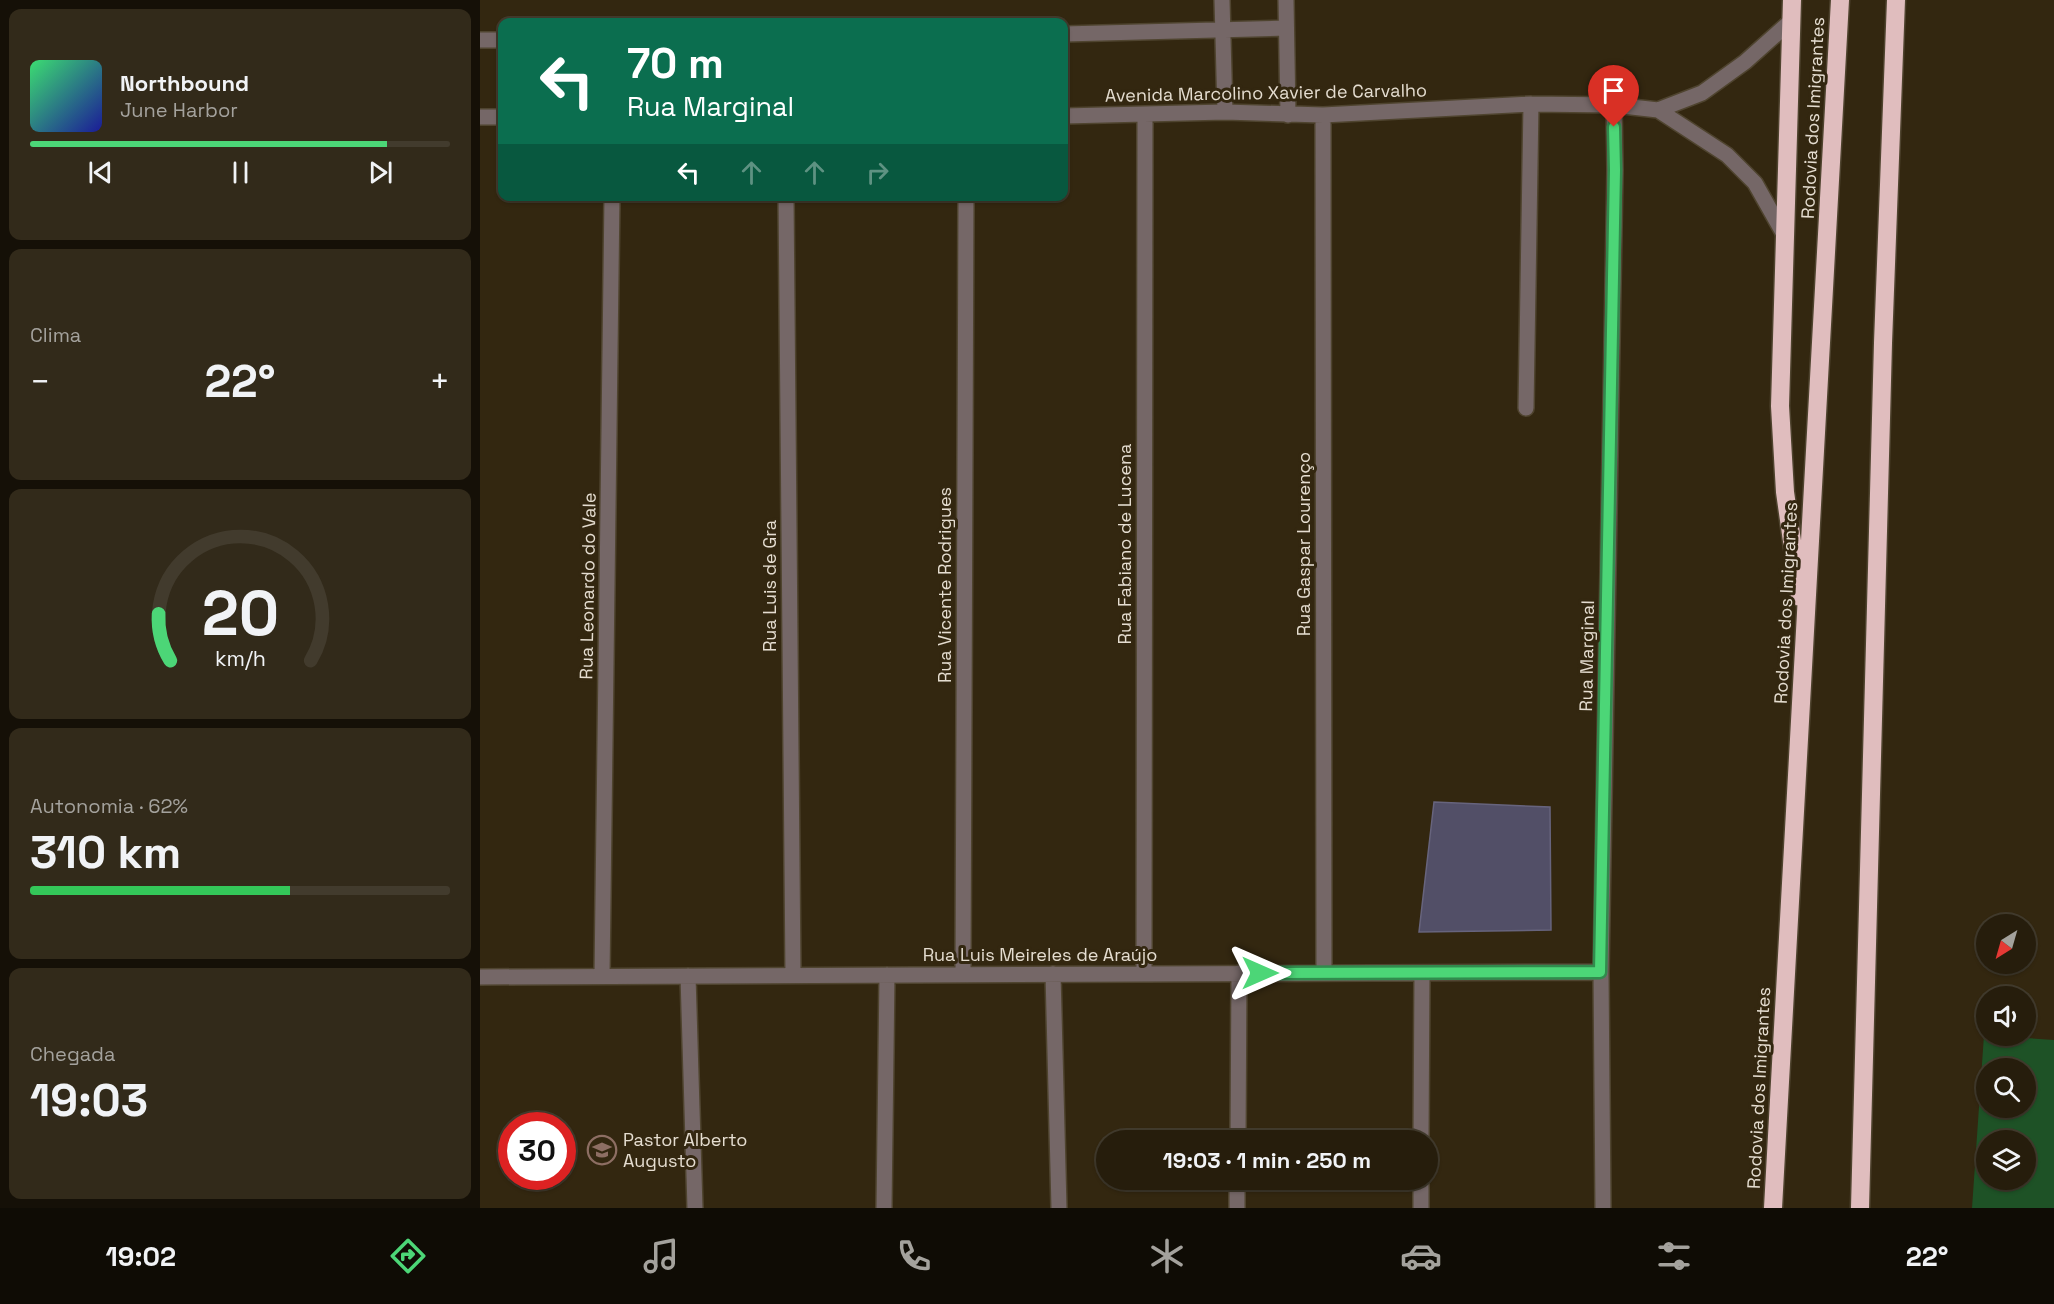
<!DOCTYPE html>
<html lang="pt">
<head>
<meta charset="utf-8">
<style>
	:root { --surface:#261d0c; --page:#322a1a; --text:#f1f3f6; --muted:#a4a29d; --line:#423b2d; --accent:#4cd677 }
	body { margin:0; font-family:"Space Grotesk",sans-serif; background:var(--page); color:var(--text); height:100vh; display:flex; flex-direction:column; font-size:22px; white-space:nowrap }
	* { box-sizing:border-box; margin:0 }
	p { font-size:20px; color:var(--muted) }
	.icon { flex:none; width:33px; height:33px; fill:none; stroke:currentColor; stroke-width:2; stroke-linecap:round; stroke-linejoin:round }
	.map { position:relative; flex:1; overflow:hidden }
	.drawer { display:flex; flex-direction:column; gap:9px; padding:9px; background:#151007; width:480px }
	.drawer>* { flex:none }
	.guide { position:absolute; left:18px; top:18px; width:570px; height:183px; border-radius:12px; box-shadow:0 2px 4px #0004,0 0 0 2px var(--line); background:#0b6e4f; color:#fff; overflow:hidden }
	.needle { width:39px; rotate:217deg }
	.tools { position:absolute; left:1496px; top:914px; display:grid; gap:12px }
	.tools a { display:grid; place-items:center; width:60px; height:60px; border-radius:50%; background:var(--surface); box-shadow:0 2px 4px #0004,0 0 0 2px var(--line); font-size:30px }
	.speed { position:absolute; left:18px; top:1112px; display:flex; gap:12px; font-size:30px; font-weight:700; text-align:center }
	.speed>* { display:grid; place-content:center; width:78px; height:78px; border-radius:50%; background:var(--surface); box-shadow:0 2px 4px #0004,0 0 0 2px var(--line); line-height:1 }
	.speed .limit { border:9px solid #d22; background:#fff; color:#111 }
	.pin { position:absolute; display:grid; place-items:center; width:51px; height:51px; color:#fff; margin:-62px -26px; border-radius:50% 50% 50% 0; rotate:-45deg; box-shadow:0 0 6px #0007 }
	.pin .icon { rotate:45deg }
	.me { position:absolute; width:66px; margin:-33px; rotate:90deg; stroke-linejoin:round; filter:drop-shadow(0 0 4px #0008) }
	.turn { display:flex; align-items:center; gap:21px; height:126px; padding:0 30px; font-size:27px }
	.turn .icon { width:78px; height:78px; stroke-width:2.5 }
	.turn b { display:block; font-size:42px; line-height:51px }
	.lanes { display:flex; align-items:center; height:57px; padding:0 30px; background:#0003; justify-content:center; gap:30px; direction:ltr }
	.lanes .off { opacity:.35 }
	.big { font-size:45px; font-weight:800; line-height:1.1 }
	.drawer .tile { flex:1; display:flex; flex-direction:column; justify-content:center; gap:9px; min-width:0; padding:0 21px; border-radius:12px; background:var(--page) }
	.drawer .dial { align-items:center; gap:0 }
	.dial svg { height:156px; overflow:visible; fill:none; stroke:var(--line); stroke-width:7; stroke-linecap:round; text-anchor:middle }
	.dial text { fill:var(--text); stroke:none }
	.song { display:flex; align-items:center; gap:18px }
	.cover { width:72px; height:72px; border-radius:9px; background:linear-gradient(135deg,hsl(140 70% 55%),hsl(240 70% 35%)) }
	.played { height:6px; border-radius:3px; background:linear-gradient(90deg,var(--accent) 85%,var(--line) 85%) }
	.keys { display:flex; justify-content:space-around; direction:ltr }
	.heat { display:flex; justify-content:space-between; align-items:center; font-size:33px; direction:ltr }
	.charge { height:9px; border-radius:4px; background:linear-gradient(90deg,#34c759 62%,var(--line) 0) }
	.trip { position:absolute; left:616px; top:1130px; width:342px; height:60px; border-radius:30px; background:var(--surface); box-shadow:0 2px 4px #0004,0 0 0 2px var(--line); font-weight:800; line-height:60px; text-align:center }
	.tab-bar { display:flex; height:96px; justify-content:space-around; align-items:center; background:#0f0c05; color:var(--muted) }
	.tab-bar .icon { width:42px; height:42px }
	.tab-bar .on { color:var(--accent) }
	.tab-bar b { font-size:27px; color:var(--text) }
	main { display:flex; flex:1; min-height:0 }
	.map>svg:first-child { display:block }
	.green { fill:#1e5226; fill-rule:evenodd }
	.building { fill:#524f67; stroke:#67647d; stroke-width:1.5 }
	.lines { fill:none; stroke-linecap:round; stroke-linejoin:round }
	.minor-casing { stroke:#4f442f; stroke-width:18 }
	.highway-casing { stroke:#4f442f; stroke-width:21 }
	.minor { stroke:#756767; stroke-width:15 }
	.highway { stroke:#e0bdbe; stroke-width:18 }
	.route-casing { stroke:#318b4d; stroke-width:15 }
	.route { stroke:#4cd677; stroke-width:10 }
	.labels { text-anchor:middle; stroke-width:6; stroke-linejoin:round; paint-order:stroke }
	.street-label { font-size:18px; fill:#e5ddd0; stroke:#332710 }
	.poi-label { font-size:18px; fill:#e5ddd0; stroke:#332710; text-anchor:start }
</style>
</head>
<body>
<main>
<section class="drawer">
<div class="tile">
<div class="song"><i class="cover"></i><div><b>Northbound</b><p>June Harbor</p></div></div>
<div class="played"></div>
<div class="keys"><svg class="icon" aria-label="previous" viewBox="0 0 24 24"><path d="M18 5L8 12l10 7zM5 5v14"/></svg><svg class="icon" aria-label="pause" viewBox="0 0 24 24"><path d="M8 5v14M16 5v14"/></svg><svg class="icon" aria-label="next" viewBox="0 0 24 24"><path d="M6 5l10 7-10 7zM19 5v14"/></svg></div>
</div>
<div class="tile"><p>Clima</p>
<div class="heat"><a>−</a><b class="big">22°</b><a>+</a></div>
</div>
<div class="tile dial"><svg viewBox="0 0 100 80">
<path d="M14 69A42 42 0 1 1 86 69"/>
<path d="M14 69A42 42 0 0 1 8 45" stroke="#4cd677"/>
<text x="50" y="56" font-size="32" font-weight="700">20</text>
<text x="50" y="72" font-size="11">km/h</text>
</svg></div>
<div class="tile"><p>Autonomia · 62%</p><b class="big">310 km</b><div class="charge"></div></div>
<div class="tile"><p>Chegada</p><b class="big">19:03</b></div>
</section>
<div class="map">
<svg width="1574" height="1208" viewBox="0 0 1574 1208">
	<rect width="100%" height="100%" fill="#332710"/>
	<path class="green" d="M1504,1035L1574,1040V1208H1492ZM1506,1068H1545V1107H1506ZM1506,1140H1545V1179H1506Z"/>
	<path class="building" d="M954,802L1070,807L1071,930L939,932Z"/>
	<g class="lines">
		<g class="minor-casing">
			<path id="minor" d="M742,0L745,112
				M806,0L808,115
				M584,34L806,28
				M0,40H22
				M1178,110L1222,93L1265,62L1311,21
				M843,115L844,973
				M584,116L745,112L843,115L1051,104L1134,105L1178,110L1247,155L1275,183L1305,236
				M0,117H22
				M306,196L313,975
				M1046,408L1051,104
				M483,974L486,196
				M573,974L579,1208
				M664,974L665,115
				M122,976L132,196
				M208,976L215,1208
				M0,977L1121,972
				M758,1140L759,973
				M941,1140L942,973
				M404,1208L407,975
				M757,1208V1179
				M941,1208V1179
				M1123,1208L1121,972L1135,170L1134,105"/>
		</g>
		<g class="highway-casing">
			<path id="highway" d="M1312,0L1300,406L1305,492L1320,597
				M1293,1208L1360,0
				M1380,1208L1403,343L1416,0"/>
		</g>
		<use href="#minor" class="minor"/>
		<use href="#highway" class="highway"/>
	</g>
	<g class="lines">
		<g class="route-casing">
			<path id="route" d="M780,973L1120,972L1135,170L1134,127"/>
		</g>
		<use href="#route" class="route"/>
	</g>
	<defs>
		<g id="school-ring" transform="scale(1.5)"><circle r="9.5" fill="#332710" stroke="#8d6e63" stroke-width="1.5"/><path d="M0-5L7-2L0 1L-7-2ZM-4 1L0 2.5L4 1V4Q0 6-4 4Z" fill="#8d6e63"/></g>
	</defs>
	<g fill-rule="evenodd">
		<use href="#school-ring" x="122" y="1150"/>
	</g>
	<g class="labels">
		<g class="street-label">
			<text transform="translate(786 93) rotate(-1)" y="6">Avenida Marcolino Xavier de Carvalho</text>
			<text transform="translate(1333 118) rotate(-87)" y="6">Rodovia dos Imigrantes</text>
			<text transform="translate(645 544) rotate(-90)" y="6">Rua Fabiano de Lucena</text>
			<text transform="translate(824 544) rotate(-90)" y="6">Rua Gaspar Lourenço</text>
			<text transform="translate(465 585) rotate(-90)" y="6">Rua Vicente Rodrigues</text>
			<text transform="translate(108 586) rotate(-89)" y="6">Rua Leonardo do Vale</text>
			<text transform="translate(290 586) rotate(-90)" y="6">Rua Luis de Gra</text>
			<text transform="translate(1306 603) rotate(-87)" y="6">Rodovia dos Imigrantes</text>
			<text transform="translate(1107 656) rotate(-89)" y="6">Rua Marginal</text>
			<text x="560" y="961">Rua Luis Meireles de Araújo</text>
			<text transform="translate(1279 1088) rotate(-87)" y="6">Rodovia dos Imigrantes</text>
		</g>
		<g class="poi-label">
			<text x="143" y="1146">Pastor Alberto<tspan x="143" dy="21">Augusto</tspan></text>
		</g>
	</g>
</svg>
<div class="tools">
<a><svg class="needle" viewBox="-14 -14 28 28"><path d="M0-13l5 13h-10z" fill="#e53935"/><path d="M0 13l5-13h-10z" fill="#a4a29d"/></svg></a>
<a><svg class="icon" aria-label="sound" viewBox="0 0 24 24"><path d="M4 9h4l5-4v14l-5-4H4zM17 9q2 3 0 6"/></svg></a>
<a><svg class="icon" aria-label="search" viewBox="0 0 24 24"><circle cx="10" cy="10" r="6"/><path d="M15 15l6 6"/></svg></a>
<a><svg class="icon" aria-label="layers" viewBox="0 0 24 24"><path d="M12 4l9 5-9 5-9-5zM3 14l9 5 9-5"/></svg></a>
</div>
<div class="speed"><div class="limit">30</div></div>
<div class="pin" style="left:1134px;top:127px;background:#d93025"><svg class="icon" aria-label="arrive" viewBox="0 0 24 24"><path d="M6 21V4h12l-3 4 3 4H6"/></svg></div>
<svg class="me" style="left:780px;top:973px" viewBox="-20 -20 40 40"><path d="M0-17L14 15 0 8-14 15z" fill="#4cd677" stroke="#fff" stroke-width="4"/></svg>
<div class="trip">19:03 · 1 min · 250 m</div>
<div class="guide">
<div class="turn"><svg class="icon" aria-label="left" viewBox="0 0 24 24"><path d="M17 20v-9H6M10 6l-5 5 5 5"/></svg><div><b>70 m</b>Rua Marginal</div></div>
<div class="lanes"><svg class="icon" aria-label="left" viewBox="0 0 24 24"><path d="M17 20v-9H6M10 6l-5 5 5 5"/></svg><svg class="icon off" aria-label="ahead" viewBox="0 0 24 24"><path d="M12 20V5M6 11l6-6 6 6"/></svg><svg class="icon off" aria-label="ahead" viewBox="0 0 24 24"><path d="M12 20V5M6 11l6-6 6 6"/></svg><svg class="icon off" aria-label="right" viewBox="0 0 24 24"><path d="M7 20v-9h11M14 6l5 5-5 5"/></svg></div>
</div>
</div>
</main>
<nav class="tab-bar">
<b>19:02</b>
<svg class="icon on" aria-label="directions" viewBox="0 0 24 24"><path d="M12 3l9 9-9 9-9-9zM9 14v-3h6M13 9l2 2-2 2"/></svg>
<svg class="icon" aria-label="music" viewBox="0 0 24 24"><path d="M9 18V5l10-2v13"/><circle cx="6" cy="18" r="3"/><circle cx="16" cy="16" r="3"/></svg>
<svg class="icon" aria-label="phone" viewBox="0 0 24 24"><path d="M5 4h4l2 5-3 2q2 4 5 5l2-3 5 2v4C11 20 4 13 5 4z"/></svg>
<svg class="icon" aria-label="climate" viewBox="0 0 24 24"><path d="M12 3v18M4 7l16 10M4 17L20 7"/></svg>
<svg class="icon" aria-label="car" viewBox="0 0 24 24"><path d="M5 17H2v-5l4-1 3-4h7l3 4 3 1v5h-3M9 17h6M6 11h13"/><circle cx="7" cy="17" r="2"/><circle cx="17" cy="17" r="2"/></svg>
<svg class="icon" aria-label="filters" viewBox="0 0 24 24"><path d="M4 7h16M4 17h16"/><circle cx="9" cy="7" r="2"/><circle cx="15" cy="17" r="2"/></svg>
<b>22°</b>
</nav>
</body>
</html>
